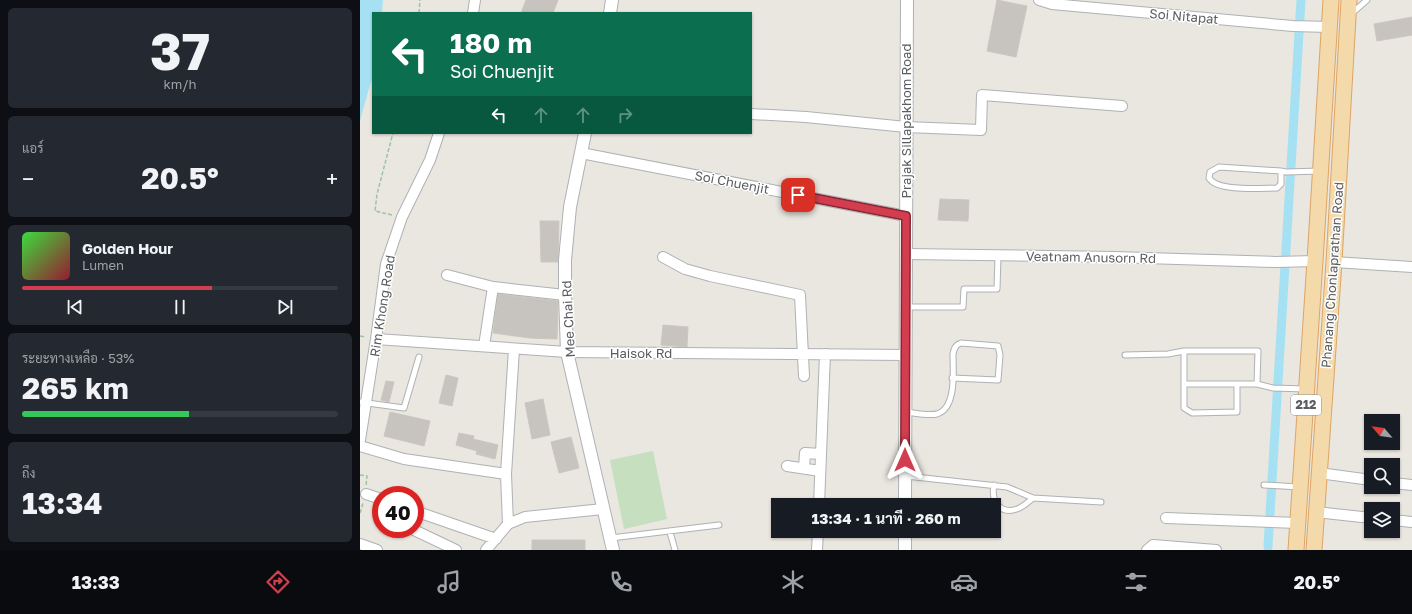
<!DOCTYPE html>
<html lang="th">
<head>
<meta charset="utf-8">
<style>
	:root { --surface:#171b24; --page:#242831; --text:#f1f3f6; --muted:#9ea1a6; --line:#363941; --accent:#d23d4f }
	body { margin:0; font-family:"Golos Text",Sarabun,sans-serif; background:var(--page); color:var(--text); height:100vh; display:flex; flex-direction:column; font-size:15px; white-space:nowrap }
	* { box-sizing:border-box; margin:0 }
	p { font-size:13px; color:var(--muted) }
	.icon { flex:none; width:22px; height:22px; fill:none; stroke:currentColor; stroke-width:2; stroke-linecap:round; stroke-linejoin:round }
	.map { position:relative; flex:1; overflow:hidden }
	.panel { display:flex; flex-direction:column; gap:8px; padding:8px; background:#0d0f14; width:360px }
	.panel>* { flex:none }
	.guide { position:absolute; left:12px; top:12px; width:380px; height:122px; border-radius:0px; box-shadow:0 1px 3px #0004; background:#0b6e4f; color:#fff; overflow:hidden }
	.needle { width:26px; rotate:298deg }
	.controls { position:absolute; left:1004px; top:414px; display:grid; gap:8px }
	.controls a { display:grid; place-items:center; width:36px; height:36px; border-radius:0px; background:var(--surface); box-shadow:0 1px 3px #0004; font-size:20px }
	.speed { position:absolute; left:12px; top:486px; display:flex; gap:8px; font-size:20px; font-weight:700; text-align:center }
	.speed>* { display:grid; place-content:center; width:52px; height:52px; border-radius:50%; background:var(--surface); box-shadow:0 1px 3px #0004; line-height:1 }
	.speed .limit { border:6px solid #d22; background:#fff; color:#111 }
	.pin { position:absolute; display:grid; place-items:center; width:34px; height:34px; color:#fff; margin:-17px; border-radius:8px; box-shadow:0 2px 6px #0006 }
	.me { position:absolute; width:44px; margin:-22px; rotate:0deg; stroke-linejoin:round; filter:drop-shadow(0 0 3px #0008) }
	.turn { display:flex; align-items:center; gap:14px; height:84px; padding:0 12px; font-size:18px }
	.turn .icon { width:52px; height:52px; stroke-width:2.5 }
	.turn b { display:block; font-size:28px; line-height:34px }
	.lanes { display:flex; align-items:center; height:38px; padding:0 12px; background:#0003; justify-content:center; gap:20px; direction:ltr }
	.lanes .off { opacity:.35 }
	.big { font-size:30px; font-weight:700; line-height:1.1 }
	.panel .widget { flex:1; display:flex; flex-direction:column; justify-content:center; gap:6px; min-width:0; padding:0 14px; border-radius:6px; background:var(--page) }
	.panel .dial { align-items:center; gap:0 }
	.dial b { font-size:52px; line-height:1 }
	.song { display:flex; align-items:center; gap:12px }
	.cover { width:48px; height:48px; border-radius:6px; background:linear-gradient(135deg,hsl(120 70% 55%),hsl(350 70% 35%)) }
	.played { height:4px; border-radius:2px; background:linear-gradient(90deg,var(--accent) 60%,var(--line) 60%) }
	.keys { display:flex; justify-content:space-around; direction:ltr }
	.heat { display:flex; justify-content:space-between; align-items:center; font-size:22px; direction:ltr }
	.charge { height:6px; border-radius:3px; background:linear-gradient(90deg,#34c759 53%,var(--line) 0) }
	.trip { position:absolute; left:411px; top:498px; width:230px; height:40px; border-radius:0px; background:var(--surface); box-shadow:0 1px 3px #0004; font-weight:700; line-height:40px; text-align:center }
	.dock { display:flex; height:64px; justify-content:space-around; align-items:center; background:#090b0e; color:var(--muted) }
	.dock .icon { width:28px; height:28px }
	.dock .active { color:var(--accent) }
	.dock b { font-size:18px; color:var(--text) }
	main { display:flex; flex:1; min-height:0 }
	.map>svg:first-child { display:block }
	.green { fill:#c5dfbf }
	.water { fill:#a6e1f3 }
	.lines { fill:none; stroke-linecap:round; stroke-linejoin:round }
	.canal { stroke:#a6e1f3; stroke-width:9 }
	.building { fill:#c7c3bf; stroke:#cdc6bf }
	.service-casing { stroke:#aeb2b4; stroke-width:7 }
	.minor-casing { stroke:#aeb2b4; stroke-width:12 }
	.tertiary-casing { stroke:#aeb2b4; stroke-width:14 }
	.primary-casing { stroke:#dea464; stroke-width:17 }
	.path { stroke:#9cc49f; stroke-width:1.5; stroke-dasharray:4 2; stroke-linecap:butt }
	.service { stroke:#fff; stroke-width:5 }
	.minor { stroke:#fff; stroke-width:10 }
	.tertiary { stroke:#fff; stroke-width:12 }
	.primary { stroke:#f4daab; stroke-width:15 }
	.route-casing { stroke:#882833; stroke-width:10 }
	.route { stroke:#d23d4f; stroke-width:7 }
	.labels { text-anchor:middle; stroke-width:3; stroke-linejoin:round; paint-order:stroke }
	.shield { fill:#fff; stroke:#8b8e8f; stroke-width:1 }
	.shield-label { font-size:12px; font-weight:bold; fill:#595d5f }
	.street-label { font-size:13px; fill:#595d5f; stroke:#fff }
</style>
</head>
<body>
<main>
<section class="panel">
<div class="widget dial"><b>37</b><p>km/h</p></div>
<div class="widget"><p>แอร์</p>
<div class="heat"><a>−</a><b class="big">20.5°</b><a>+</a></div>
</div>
<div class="widget">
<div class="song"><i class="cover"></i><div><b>Golden Hour</b><p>Lumen</p></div></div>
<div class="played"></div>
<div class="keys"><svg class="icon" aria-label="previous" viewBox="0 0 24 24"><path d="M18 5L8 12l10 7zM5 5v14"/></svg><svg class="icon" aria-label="pause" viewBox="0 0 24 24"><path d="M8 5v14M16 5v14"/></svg><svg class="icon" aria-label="next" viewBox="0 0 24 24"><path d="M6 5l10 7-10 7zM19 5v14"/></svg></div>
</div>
<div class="widget"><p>ระยะทางเหลือ · 53%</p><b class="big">265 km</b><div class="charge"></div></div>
<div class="widget"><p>ถึง</p><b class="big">13:34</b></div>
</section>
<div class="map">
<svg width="1052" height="550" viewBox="0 0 1052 550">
	<rect width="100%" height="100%" fill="#eae6e0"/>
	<path class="green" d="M293,451L307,519L264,529L250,460Z"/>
	<path class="water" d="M0,0H23L22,13H13V74L0,121Z"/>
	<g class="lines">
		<path class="canal" d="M910,514L941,0
			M908,547L909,529"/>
	</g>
	<path class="building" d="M166,0H198L193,13H161Z
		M637,0L667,6L656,57L627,51Z
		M1052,17V35L1017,41L1014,24Z
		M580,199L609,200L608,221L578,220Z
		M180,221H199L198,262H181Z
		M138,294L198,301L197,339L170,338L133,333Z
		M303,325L328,327L327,347L301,345Z
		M86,375L98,378L92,406L79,403Z
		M26,381L34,382L29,402L21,400Z
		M183,399L190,435L172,439L165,403Z
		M30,412L70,421L64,446L24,436Z
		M99,433L114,436L113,439L138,445L135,459L116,454L117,451L96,445Z
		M211,437L219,468L199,473L191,442Z
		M172,540H225V550H172Z"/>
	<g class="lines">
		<g class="service-casing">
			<path id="service" d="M991,14L1007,0
				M921,171V184L917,188C902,188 857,192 849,178L850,172L859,167L921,171L926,172L960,171
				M547,307H603L604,289H637L638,256
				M824,351V408L832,413L877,412V384H897
				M765,355L808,354L824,351H898L897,384L913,388L946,389
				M824,384H877
				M0,402L44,408L59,357
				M546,412C555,413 568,416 577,414C597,408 593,370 593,354C594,349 595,345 601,343L638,346L640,355L638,380L592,378
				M546,476L647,487L673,498L741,502
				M634,485C631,500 639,515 657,509C663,507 668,502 673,498
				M904,485L939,487
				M310,532L315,550
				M251,538L359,525"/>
		</g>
		<g class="minor-casing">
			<path id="minor" d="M679,0L692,4L933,26L969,27
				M113,13L115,0
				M391,114L446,117L546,127L621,130L622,95L762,106
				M221,153L546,216
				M546,254L754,257L916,262L955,261
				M303,257L325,269L350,276L440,295L444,376
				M974,262L1052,267
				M87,275L133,287
				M16,339L207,352L546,355
				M124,346L133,287L205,295
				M0,440L16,339L26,264L42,217L70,160L79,133
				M0,446L44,459L146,474
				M427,466L460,471
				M444,468L445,453L461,454
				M959,473L1011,480
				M1033,483L1052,485
				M6,494L21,499
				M459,505L465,354
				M55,511L136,539
				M956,512L1011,518
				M806,518L938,523
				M1033,520L1052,522
				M148,524L146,474L154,349
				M54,530L96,550
				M0,544L17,550
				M126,550L148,524L165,517L243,509
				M457,550L458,531
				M787,550L793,545L856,550"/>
		</g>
		<g class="tertiary-casing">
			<path id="tertiary" d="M250,13L252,0
				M225,133L210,207L205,260V295L207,352L253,550
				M545,505L547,0
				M545,531V550"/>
		</g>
		<g class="primary-casing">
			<path id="primary" d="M936,550L955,261L971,0
				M954,550L974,262L989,0"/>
		</g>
		<path class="path" d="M59,13L60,0
			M32,215L15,211L17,194L33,133
			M0,336L6,337
			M0,475L7,476L6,486
			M0,513L3,503"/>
		<use href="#service" class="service"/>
		<use href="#minor" class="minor"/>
		<use href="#tertiary" class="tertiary"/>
		<use href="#primary" class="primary"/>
	</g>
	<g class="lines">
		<g class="route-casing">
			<path id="route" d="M438,195L546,216L545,460"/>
		</g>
		<use href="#route" class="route"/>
	</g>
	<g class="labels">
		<rect class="shield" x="931" y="395" width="30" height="20" rx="3"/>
		<g class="shield-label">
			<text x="946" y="409">212</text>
		</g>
		<g class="street-label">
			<text transform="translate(824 16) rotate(5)" y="5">Soi Nitapat</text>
			<text transform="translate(546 121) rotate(-90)" y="5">Prajak Sillapakhom Road</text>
			<text transform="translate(372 182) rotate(11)" y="5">Soi Chuenjit</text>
			<text transform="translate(731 257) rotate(1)" y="5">Veatnam Anusorn Rd</text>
			<text transform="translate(972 275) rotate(-86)" y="5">Phanang Chonlaprathan Road</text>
			<text transform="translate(22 306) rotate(-81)" y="5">Rim Khong Road</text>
			<text transform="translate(208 319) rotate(-93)" y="5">Mee Chai Rd</text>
			<text x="281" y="358">Haisok Rd</text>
		</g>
	</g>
</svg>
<div class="controls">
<a><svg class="needle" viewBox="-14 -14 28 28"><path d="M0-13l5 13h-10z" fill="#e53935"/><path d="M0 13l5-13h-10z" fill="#9ea1a6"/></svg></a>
<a><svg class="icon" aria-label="search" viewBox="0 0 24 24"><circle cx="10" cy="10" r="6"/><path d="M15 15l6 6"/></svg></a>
<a><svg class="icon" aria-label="layers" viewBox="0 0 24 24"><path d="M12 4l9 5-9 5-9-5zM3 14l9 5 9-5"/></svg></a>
</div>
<div class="speed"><div class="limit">40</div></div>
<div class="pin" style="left:438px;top:195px;background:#d93025"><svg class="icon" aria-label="arrive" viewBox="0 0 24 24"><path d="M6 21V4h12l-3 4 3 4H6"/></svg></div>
<svg class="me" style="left:545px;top:460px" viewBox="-20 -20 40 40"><path d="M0-17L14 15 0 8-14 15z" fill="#d23d4f" stroke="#fff" stroke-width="4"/></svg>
<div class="trip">13:34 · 1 นาที · 260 m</div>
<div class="guide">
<div class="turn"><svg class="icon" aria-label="left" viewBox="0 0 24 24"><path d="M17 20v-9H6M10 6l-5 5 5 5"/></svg><div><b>180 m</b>Soi Chuenjit</div></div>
<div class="lanes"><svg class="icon" aria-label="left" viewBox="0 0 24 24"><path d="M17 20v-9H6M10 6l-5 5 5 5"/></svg><svg class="icon off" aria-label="ahead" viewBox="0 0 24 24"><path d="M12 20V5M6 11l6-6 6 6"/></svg><svg class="icon off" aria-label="ahead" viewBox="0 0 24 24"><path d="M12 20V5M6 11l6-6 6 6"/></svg><svg class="icon off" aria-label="right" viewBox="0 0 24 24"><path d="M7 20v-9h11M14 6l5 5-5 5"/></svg></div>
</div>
</div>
</main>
<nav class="dock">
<b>13:33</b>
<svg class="icon active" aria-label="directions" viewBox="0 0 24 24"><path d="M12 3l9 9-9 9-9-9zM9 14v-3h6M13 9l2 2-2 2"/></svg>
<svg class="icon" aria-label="music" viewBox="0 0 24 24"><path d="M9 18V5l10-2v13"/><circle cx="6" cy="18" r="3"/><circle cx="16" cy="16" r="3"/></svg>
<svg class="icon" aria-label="phone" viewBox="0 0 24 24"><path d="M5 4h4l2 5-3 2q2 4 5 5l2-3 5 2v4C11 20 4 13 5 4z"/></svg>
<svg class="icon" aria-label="climate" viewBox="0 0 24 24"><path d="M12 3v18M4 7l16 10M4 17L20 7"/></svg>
<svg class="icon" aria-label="car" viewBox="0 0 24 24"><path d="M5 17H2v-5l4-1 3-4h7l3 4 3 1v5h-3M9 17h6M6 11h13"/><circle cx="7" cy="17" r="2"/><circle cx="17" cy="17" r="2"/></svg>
<svg class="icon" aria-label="filters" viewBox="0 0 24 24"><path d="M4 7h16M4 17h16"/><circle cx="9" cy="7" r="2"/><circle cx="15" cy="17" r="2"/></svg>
<b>20.5°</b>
</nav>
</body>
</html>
